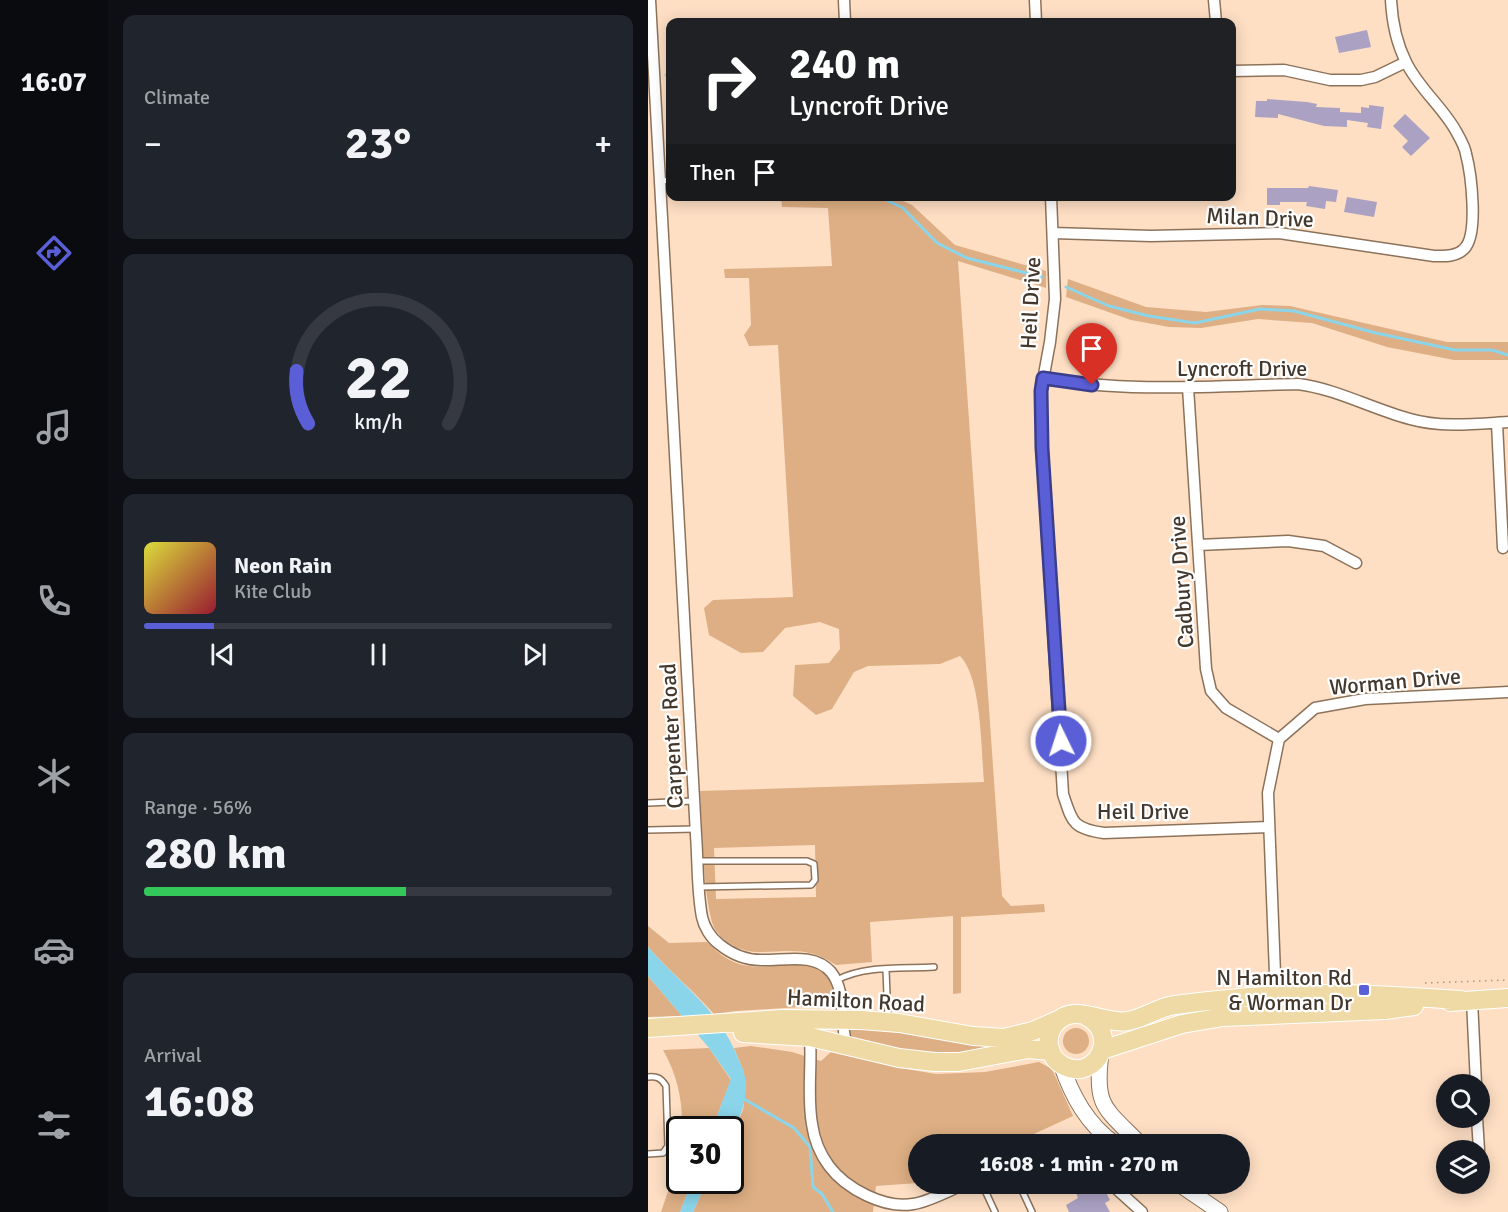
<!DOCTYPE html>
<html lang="en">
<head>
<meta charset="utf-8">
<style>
	:root { --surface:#171b24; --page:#20242c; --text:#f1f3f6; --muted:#9ea1a6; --line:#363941; --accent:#5b5fd7 }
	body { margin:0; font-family:Signika,sans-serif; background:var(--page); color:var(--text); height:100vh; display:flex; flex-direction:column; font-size:22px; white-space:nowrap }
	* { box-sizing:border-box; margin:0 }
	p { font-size:20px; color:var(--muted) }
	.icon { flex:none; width:33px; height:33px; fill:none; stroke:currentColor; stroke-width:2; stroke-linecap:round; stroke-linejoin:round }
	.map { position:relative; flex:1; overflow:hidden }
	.details { display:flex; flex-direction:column; gap:15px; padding:15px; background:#0d0f14; width:540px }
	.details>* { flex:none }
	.guide { position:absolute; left:18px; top:18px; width:570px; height:183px; border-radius:12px; box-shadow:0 3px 15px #0003; background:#202124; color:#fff; overflow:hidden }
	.buttons { position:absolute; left:788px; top:1074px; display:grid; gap:12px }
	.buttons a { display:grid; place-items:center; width:54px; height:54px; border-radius:50%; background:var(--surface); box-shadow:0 3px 15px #0003; font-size:30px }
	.speed { position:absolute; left:18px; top:1116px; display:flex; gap:12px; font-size:30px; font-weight:700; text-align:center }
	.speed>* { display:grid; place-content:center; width:78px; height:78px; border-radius:50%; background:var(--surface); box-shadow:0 3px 15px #0003; line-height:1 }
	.speed .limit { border:3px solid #111; border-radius:9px; background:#fff; color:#111 }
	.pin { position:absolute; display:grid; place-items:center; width:51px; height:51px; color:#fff; margin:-62px -26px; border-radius:50% 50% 50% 0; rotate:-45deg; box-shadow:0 0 6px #0007 }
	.pin .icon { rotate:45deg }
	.me { position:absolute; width:66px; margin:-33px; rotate:356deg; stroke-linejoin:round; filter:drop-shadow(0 0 4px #0008) }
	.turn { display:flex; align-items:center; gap:21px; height:126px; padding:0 24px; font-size:27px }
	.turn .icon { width:78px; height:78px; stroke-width:2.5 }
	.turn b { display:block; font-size:42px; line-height:51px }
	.then { display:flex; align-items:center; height:57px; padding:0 24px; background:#0003; gap:12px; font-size:22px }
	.big { font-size:45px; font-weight:800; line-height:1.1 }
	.details .card { flex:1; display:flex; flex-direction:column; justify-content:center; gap:9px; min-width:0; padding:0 21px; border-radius:12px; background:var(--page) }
	.details .dial { align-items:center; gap:0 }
	.dial svg { height:156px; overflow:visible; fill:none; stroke:var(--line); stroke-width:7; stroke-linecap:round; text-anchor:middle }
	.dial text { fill:var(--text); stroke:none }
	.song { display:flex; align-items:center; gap:18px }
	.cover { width:72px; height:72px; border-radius:9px; background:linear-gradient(135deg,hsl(60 70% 55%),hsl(350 70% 35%)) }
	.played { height:6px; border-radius:3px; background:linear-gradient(90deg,var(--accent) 15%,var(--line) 15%) }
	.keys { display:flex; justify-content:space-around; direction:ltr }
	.heat { display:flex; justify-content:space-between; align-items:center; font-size:33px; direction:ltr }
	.charge { height:9px; border-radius:4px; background:linear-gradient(90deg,#34c759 56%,var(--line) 0) }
	.trip { position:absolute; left:260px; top:1134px; width:342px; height:60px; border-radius:30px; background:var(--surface); box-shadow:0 3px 15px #0003; font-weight:800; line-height:60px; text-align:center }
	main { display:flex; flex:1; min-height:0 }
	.tab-bar { display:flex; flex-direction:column; width:108px; justify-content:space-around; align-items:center; background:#090b0e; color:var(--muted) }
	.tab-bar .icon { width:42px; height:42px }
	.tab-bar .current { color:var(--accent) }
	.tab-bar b { font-size:27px; color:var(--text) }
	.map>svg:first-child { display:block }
	.green { fill:#deaf84; fill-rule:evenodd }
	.water { fill:#8bd5eb }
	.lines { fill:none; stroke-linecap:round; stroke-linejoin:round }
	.stream { stroke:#8bd5eb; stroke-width:3 }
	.building { fill:#aaa1c3 }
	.service-casing { stroke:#8d725a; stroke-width:8 }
	.minor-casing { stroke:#8d725a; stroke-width:13 }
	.secondary-casing { stroke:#8d725a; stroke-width:17 }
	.primary-casing { stroke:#fff; stroke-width:20 }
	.path { stroke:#ad9682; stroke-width:1.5; stroke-dasharray:1.5 4.5; stroke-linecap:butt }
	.service { stroke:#fff; stroke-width:5 }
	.minor { stroke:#fff; stroke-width:10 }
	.secondary { stroke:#fff; stroke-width:15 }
	.primary { stroke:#efdaa5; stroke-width:18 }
	.route-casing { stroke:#3b3e8c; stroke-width:15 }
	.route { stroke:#5b5fd7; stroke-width:10 }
	.poi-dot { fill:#5b5fd7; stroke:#fff; stroke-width:2 }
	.labels { text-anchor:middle; stroke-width:4.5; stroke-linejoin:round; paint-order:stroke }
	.street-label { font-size:22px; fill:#44382d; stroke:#fff }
	.poi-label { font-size:22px; fill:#44382d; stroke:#fff; text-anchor:end }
</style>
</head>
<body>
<main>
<nav class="tab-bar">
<b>16:07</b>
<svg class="icon current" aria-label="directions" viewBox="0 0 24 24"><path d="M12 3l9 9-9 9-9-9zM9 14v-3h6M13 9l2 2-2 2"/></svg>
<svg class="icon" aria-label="music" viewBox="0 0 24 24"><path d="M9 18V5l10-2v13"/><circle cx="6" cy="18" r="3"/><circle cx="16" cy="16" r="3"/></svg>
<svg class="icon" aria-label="phone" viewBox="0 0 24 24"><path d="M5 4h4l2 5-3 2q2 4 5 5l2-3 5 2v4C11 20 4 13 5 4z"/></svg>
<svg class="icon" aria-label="climate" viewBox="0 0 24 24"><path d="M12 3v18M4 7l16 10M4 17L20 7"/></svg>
<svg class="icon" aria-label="car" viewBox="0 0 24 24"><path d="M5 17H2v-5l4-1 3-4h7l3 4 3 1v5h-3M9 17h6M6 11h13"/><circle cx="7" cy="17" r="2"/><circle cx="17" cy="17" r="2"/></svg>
<svg class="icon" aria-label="filters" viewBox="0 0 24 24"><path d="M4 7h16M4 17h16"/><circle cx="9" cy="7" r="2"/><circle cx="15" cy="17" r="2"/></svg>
</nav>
<section class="details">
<div class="card"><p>Climate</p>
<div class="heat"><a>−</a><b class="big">23°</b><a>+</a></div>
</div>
<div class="card dial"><svg viewBox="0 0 100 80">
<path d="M14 69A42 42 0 1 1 86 69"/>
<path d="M14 69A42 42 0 0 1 8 42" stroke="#5b5fd7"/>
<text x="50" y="56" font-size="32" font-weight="700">22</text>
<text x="50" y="72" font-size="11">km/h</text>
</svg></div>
<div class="card">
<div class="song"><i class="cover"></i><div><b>Neon Rain</b><p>Kite Club</p></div></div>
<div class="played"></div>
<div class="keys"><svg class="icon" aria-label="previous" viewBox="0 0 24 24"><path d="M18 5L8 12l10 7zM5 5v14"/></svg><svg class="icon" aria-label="pause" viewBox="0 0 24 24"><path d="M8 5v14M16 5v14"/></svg><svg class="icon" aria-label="next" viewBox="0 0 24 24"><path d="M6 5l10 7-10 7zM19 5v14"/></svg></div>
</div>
<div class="card"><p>Range · 56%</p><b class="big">280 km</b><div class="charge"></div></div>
<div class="card"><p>Arrival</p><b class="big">16:08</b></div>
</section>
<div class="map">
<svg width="860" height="1212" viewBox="0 0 860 1212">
	<rect width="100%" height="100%" fill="#fedfc4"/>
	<path class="green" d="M133,197H246L264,205L307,245L398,271V288L310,261L354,896L363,906L396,904L397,912L313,917V993L305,994V916L222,922L224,962L188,965C163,947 143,951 113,952C97,953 79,945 69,932C55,915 54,818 52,791L336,782C333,751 334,678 312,656L292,664L220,666L206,672L184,709L168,715L145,696L147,665L181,663L192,649L191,629L172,622L137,628L115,652L93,653L61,635L56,608L65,600L145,597L130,345L101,346L96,335L103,325L101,278H77L76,269L184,266L180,208L134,207ZM167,845L168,897L68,899L66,848Z
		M420,279L498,307L558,312L614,305L642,306L799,342H860V360H806L739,347L664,323L610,319L553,328L521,327L483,320L418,297Z
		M0,926L21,943L59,942C65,947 71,954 78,958C105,975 134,961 163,966C169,968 175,972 180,975L187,998L184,1005L88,1011L66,1014C45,990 21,971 0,947Z
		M0,976L34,1016L0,1017Z
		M415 1041a13 13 0 1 1 26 0a13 13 0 1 1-26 0Z
		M201,1028L274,1035L342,1047L360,1046L391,1039L393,1049L302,1061L211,1044L203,1037Z
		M103,1046L144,1052L173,1061L183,1052L192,1050L252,1068L288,1074L337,1072L391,1062L404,1069L425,1116L364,1144H270V1183L228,1186L225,1212H45L59,1181L82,1180L83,1137L95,1110L98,1086L95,1070L86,1048Z
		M61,1048L83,1080L64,1129H34C35,1101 29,1074 15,1050Z
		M31,1159L32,1180L44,1181L32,1212H13Z"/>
	<path class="water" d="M0,947C34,986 70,1008 90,1058C94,1067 99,1078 98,1089C97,1107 90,1121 83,1137L82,1130L64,1129L83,1079L61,1048L0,976Z
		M44,1181H59L45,1212H32Z"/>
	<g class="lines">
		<path class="stream" d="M18,75H22
			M230,196L255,208L289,243L319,258L394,277
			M418,287L461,306L501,316L547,323L612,309L646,311L728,333L807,350H844L860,355
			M96,1099L146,1128L162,1147L165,1187L174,1194L185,1212"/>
	</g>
	<path class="building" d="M719,30L723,47L691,53L687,37Z
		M619,99L659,102L669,104L668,107L692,108V112L713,113V107L721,108V105L736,107L733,129L719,127L720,123L699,120V127L676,126L630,114V118L607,117L608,101H619Z
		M757,114L782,138L763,156L754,147L760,141L745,126Z
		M661,186L690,190L688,202L678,201L677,209L658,206L659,202H632V205H619V188H660Z
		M699,197L729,202L726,217L696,212Z
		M441,1184H448L449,1187L454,1185L462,1200L457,1203L462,1212H421L418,1205L430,1198L427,1190Z"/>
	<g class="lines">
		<g class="service-casing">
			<path id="service" d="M11,180L22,181
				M0,803L46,801
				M0,830L48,829
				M50,861H159L166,864L167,880L163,885L51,887
				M238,970L240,1019
				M189,980C217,965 255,969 286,967
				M0,1077C9,1076 13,1078 18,1086L20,1146L15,1153L0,1154
				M334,1184L347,1212
				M371,1184L384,1212"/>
		</g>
		<g class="minor-casing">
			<path id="minor" d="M2,0L48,835C50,862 49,891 54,917C56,927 63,938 71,944C82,953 97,960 113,960C135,961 166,952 183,972C199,992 191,1022 199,1046
				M196,0L197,22
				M387,0L388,22
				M566,0L568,22
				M584,71L636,70L682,80H713L727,77L758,62
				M403,196L407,299L402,342L393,391L394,448L415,794C424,821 424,829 456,833L621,827
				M405,233L503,236L631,233L786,256C796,256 808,257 816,249C831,235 823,173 818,154C817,147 813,140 809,133C796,108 771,89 758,62C749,44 744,20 743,0
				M395,378C479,393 565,386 650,384C689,389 724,409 762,419C794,428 827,424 860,422
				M540,387L558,669L563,691L578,708L631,739
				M849,423L855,548
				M550,545L640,541L676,546L708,563
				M628,1000L620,793L631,739L667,708L717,699L860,692
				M824,1000L828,1084
				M162,1037C164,1066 159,1096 164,1124C166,1139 172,1154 181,1166C198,1189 237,1209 265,1204C280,1202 303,1190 316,1184
				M829,1118L831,1150
				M831,1154L832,1176
				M463,1184L494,1212"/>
		</g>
		<g class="secondary-casing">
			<path id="secondary" d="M453,1054C446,1107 457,1108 492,1144
				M413,1064C424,1096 439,1124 467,1144
				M531,1184L572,1212"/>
		</g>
		<g class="primary-casing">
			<path id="primary" d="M802,1002L860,998
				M436,1015C474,1032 449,1082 416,1066C408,1062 402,1054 401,1045C400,1038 402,1030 407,1024C425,1001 456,1025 480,1021C496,1018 511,1007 527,1005C581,998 636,993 690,994C731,994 772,998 813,1000
				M0,1028L134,1019L213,1020L251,1023L325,1036L356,1038L385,1031L410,1020
				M95,1033L162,1037L251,1058L287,1062H311L380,1049L403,1051
				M454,1050L534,1024L575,1017L737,1010L766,1006"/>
		</g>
		<path class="path" d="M777,983L860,980"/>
		<use href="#service" class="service"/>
		<use href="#minor" class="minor"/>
		<use href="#secondary" class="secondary"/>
		<use href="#primary" class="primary"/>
	</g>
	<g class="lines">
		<g class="route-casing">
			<path id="route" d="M413,741L394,448L393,391L395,378L444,385"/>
		</g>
		<use href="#route" class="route"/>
	</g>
	<rect class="poi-dot" x="710" y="984" width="12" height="12" rx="3"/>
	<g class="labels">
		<g class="street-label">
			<text transform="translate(612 217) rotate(2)" y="8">Milan Drive</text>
			<text transform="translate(382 303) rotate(-87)" y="8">Heil Drive</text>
			<text x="594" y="376">Lyncroft Drive</text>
			<text transform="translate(533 582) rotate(-94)" y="8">Cadbury Drive</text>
			<text transform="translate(747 681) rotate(-5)" y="8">Worman Drive</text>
			<text transform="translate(23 736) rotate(-93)" y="8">Carpenter Road</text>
			<text x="495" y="819">Heil Drive</text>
			<text transform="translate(208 1000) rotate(3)" y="8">Hamilton Road</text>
		</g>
		<g class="poi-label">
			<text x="704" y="985">N Hamilton Rd<tspan x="704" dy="25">&amp; Worman Dr</tspan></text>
		</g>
	</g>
</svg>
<div class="buttons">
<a><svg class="icon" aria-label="search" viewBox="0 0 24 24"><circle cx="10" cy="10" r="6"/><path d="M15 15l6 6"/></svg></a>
<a><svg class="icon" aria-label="layers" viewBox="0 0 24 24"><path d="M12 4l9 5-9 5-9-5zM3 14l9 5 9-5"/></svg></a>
</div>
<div class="speed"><div class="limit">30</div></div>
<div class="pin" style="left:444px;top:385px;background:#d93025"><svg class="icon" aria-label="arrive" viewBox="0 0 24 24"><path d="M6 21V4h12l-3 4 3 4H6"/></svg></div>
<svg class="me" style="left:413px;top:741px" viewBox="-20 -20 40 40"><circle r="17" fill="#5b5fd7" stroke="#fff" stroke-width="3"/><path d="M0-11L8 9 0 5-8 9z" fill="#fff"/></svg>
<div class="trip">16:08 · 1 min · 270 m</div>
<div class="guide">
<div class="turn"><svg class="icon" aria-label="right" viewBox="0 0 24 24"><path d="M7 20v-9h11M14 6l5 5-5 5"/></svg><div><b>240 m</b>Lyncroft Drive</div></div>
<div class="then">Then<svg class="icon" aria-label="arrive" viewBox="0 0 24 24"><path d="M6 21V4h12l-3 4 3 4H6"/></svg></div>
</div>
</div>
</main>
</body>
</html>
